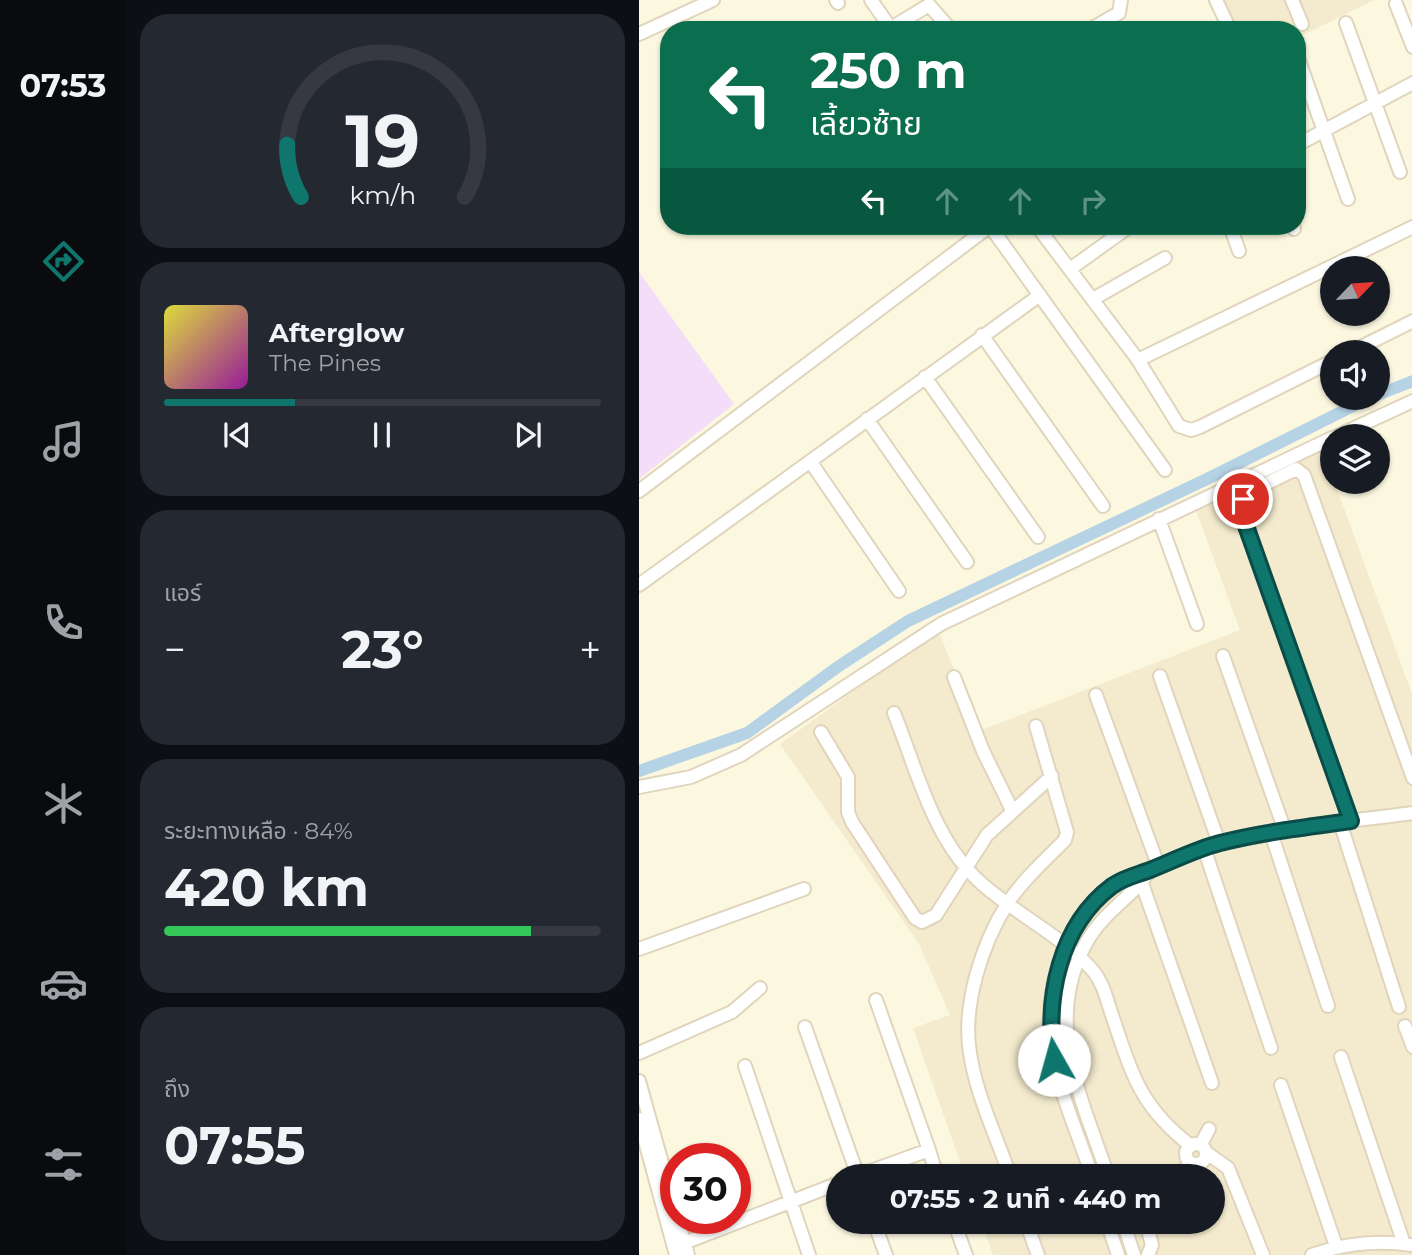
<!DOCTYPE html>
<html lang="th">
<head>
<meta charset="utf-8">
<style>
	:root { --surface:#171b24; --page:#242831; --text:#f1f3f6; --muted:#9ea1a6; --line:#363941; --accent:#0f766e }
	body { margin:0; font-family:Montserrat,"Noto Sans Thai",sans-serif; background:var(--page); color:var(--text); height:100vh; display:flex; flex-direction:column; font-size:26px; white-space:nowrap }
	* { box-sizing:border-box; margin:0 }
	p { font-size:23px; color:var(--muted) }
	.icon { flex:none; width:38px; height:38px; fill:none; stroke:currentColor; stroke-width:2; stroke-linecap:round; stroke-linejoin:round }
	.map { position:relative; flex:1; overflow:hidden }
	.side { display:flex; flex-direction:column; gap:14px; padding:14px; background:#0d0f14; width:513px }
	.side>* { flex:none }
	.hud { position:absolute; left:21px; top:21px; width:646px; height:214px; border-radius:28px; box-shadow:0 2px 5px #0004; background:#0b6e4f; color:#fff; overflow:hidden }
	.needle { width:46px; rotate:65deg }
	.tools { position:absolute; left:681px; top:256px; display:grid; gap:14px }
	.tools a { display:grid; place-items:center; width:70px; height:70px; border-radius:50%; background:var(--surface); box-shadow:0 2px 5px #0004; font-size:35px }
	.speed { position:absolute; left:21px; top:1143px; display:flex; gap:14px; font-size:35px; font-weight:700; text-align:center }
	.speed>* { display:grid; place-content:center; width:91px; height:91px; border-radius:50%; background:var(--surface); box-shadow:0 2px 5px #0004; line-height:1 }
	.speed .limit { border:10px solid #d22; background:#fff; color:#111 }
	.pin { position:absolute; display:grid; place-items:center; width:60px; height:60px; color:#fff; margin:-30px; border:4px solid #fff; border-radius:50%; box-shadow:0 2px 7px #0007 }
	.me { position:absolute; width:77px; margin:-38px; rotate:353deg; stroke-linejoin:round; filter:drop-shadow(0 0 5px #0008) }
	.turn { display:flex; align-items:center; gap:24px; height:147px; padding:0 35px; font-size:32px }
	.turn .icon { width:91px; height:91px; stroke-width:2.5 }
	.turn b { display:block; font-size:49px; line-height:60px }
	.lanes { display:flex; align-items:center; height:66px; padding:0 35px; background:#0003; justify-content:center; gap:35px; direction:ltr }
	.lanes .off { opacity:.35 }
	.big { font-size:52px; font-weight:700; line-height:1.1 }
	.side .widget { flex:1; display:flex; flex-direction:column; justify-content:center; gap:10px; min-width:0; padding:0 24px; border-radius:28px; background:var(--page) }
	.side .dial { align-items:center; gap:0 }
	.dial svg { height:182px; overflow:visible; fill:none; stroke:var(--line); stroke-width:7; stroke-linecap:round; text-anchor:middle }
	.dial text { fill:var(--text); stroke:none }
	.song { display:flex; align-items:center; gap:21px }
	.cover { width:84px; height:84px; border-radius:10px; background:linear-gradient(135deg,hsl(60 70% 55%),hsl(300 70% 35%)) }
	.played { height:7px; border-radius:4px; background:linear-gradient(90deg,var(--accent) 30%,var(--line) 30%) }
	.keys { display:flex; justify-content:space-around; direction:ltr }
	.heat { display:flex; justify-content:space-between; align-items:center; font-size:38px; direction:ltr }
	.charge { height:10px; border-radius:5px; background:linear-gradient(90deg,#34c759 84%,var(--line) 0) }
	.trip { position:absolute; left:187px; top:1164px; width:399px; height:70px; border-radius:35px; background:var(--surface); box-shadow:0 2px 5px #0004; font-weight:700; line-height:70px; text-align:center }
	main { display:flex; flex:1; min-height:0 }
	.tab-bar { display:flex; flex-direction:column; width:126px; justify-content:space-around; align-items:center; background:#090b0e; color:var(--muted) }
	.tab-bar .icon { width:49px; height:49px }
	.tab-bar .selected { color:var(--accent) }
	.tab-bar b { font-size:32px; color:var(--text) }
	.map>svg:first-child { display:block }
	.residential { fill:#f4ebce }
	.education { fill:#f4ddf8 }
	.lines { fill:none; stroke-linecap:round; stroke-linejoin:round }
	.canal { stroke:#b5d3e5; stroke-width:12 }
	.minor-casing { stroke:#e0d5bc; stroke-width:16 }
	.minor { stroke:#fff; stroke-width:12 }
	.route-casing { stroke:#0a4d48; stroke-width:18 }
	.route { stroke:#0f766e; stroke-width:12 }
</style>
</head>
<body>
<main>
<nav class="tab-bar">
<b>07:53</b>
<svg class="icon selected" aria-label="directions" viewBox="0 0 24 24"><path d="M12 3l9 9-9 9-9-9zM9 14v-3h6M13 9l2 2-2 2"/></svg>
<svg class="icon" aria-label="music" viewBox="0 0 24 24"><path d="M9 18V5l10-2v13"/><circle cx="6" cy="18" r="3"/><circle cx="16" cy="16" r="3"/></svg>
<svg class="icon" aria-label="phone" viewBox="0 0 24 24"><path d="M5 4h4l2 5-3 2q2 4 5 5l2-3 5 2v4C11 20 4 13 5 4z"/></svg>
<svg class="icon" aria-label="climate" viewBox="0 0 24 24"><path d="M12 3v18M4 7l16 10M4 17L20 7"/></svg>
<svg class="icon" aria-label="car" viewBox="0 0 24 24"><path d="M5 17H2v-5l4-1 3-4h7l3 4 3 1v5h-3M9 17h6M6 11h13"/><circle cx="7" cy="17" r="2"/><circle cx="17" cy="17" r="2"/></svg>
<svg class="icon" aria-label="filters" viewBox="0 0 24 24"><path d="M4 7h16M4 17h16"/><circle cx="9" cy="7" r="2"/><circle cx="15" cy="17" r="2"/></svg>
</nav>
<section class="side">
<div class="widget dial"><svg viewBox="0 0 100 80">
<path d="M14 69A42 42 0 1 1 86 69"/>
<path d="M14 69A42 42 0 0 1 8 46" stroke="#0f766e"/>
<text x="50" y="56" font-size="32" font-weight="700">19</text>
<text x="50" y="72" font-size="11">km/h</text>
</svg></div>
<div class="widget">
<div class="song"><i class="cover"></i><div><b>Afterglow</b><p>The Pines</p></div></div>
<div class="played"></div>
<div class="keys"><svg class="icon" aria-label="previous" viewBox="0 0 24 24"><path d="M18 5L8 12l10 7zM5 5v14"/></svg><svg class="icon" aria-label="pause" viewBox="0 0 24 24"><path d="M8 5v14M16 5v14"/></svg><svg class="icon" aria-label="next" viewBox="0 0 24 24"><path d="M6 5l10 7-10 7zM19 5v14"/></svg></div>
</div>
<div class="widget"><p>แอร์</p>
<div class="heat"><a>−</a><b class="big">23°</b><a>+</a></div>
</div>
<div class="widget"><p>ระยะทางเหลือ · 84%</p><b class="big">420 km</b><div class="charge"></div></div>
<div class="widget"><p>ถึง</p><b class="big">07:55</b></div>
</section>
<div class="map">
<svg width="774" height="1255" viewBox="0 0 774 1255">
	<rect width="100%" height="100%" fill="#fcf8e0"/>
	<path class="residential" d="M570,0H735L658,38V30H585Z
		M683,448L773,694V1255H354L342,1222H574V1176H326L274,1028L311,1015L280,944L141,744L299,630L340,731L601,630L556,508Z"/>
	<path class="education" d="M0,272L95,404L0,479Z"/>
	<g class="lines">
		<path class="canal" d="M738,395L774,381
			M0,771L108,733L200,666L269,621L568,479L732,397"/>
		<g class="minor-casing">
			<path id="minor" d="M197,0L199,3
				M232,0L253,30
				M577,0L591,30
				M653,0L663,24
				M757,4L774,47
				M707,23L761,172
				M252,28L290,5L312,30
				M450,30L480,13L482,0
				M0,34L74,0
				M658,55L709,199
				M658,145L774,83
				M351,226L526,470
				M398,226L499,360L540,426L552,430L561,427L693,361
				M591,226L600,251
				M654,226L655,229
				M431,269L491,226
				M454,299L526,258
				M343,335L464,506
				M712,352L774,321
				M499,360L774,227
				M286,377L399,537
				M228,419L328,562
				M698,436L774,401
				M171,461L260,591
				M0,491L351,226
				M520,519L558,624
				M0,585L401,295
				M584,656L646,831
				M521,676L580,843
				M315,677L344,751L373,810
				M457,695L519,865
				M255,713C278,770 294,840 342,883C374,912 429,940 455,972C466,986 469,1005 475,1021C494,1078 503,1108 552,1146
				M182,732L209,777V812L213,822L276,918L283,922L297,915L348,835L413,776
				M0,787L52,777L102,755L302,624L693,438
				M712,821L601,505L608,493L657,469L665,475L774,778
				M701,822L760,1007
				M632,833L689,1006
				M565,848L632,1048
				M501,878L573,1083
				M0,949L165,889
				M237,1000L290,1150
				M766,1026L774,1047
				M166,1027L219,1176
				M0,1053L93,1012L121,988
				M702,1057L765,1244
				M106,1066L170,1255
				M0,1081L37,1213
				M642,1085L697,1246
				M0,1119L37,1255
				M547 1154a10 10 0 1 1 20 0a10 10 0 1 1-20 0Z
				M562,1144L570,1129
				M568,1153L589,1168L624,1255
				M218,1176L290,1150L298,1176
				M371,1176C358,1137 337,1095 331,1053C323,1006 343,944 368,904C383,881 406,860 426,840L428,832L397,726
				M453,1176C438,1130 415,1082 411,1034C407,981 430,920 472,887C485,877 496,875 510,870C533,863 555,850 579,843C642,826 709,822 774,813
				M469,1176C442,1096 402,1019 450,938C466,911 495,896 511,870
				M541,1176L551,1162
				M38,1218L49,1255
				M235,1222L247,1255
				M315,1222L327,1255
				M387,1222L399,1255
				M468,1222L479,1255
				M484,1222L495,1255
				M507,1222L513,1245L509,1255
				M45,1243L200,1183
				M673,1255C706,1243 738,1240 773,1245"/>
		</g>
		<use href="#minor" class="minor"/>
	</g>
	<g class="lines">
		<g class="route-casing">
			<path id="route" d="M415,1060C406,998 420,926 473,886C486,877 498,875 511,870C534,861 557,849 581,843C624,832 669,827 712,821L602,512L604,499"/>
		</g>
		<use href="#route" class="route"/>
	</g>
</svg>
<div class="tools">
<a><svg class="needle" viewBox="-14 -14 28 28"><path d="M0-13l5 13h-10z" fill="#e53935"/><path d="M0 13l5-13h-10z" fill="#9ea1a6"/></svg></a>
<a><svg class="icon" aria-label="sound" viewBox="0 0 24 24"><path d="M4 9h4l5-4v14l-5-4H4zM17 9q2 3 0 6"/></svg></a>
<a><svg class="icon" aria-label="layers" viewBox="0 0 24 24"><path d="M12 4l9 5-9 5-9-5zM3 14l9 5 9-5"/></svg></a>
</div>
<div class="speed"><div class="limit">30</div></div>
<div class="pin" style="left:604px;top:499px;background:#d93025"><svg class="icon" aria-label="arrive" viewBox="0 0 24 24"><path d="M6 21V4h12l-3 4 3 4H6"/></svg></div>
<svg class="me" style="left:415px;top:1060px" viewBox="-20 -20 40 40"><circle r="19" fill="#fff"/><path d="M0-13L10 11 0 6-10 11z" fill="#0f766e"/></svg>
<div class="trip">07:55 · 2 นาที · 440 m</div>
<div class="hud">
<div class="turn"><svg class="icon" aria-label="left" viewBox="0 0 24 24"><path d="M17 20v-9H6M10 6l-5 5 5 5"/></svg><div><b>250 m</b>เลี้ยวซ้าย</div></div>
<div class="lanes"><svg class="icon" aria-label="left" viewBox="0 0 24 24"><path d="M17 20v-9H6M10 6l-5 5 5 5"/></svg><svg class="icon off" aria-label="ahead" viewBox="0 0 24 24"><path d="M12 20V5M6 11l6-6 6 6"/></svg><svg class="icon off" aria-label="ahead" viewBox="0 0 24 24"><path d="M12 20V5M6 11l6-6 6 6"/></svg><svg class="icon off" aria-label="right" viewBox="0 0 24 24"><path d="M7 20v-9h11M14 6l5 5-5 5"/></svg></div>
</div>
</div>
</main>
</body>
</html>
